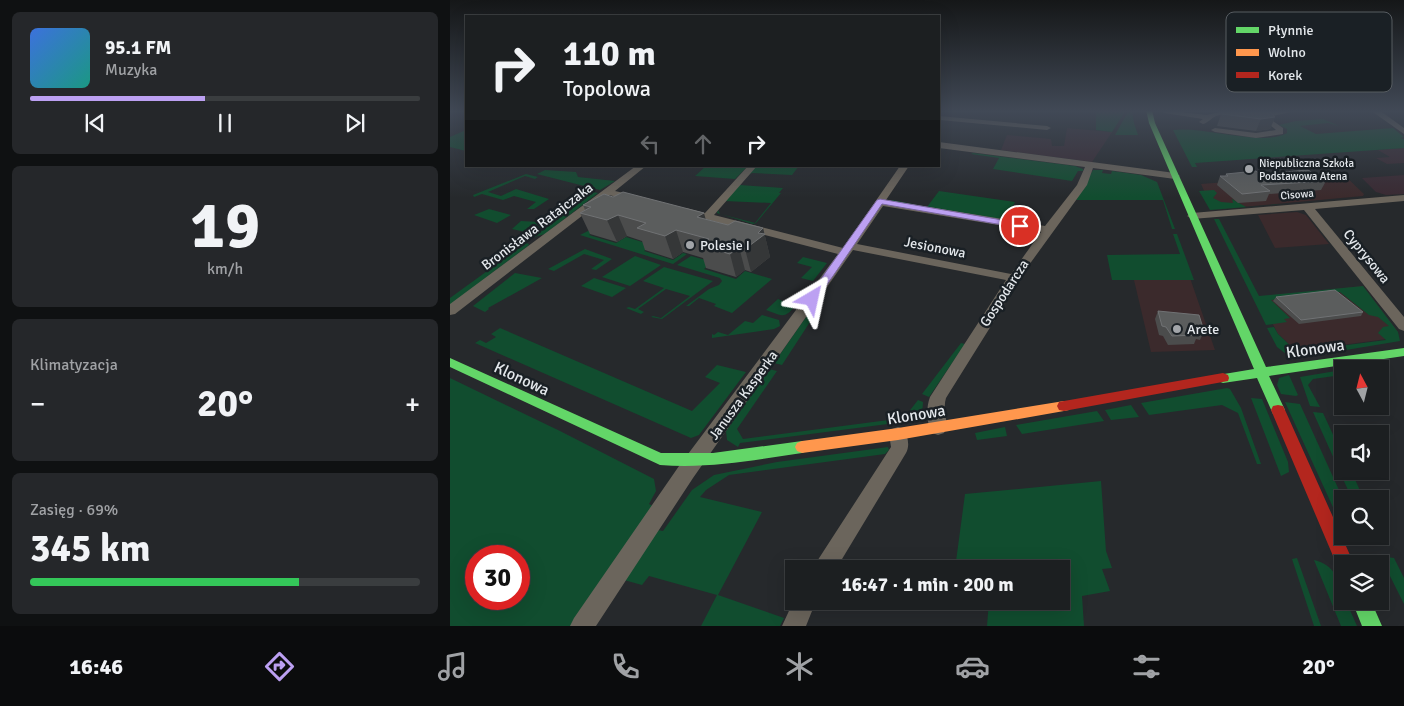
<!DOCTYPE html>
<html lang="pl">
<head>
<meta charset="utf-8">
<style>
	:root { --surface:#1c1f21; --page:#25272a; --text:#f1f3f6; --muted:#a0a2a5; --line:#3a3d3f; --accent:#bca0f2 }
	body { margin:0; font-family:Signika,sans-serif; background:var(--page); color:var(--text); height:100vh; display:flex; flex-direction:column; font-size:19px; white-space:nowrap }
	* { box-sizing:border-box; margin:0 }
	p { font-size:16px; color:var(--muted) }
	.icon { flex:none; width:28px; height:28px; fill:none; stroke:currentColor; stroke-width:2; stroke-linecap:round; stroke-linejoin:round }
	.map { position:relative; flex:1; overflow:hidden }
	.side { display:flex; flex-direction:column; gap:12px; padding:12px; background:#0f1112; width:450px }
	.side>* { flex:none }
	.top-card { position:absolute; left:15px; top:15px; width:475px; height:152px; border-radius:0px; box-shadow:0 5px 20px #0002,0 0 0 1px var(--line); background:#1c1f21; color:var(--text); overflow:hidden }
	.needle { width:32px; rotate:353deg }
	.tools { position:absolute; left:884px; top:360px; display:grid; gap:10px }
	.tools a { display:grid; place-items:center; width:55px; height:55px; border-radius:0px; background:var(--surface); box-shadow:0 5px 20px #0002,0 0 0 1px var(--line); font-size:25px }
	.speed { position:absolute; left:15px; top:545px; display:flex; gap:10px; font-size:25px; font-weight:700; text-align:center }
	.speed>* { display:grid; place-content:center; width:65px; height:65px; border-radius:50%; background:var(--surface); box-shadow:0 5px 20px #0002,0 0 0 1px var(--line); line-height:1 }
	.speed .limit { border:8px solid #d22; background:#fff; color:#111 }
	.pin { position:absolute; display:grid; place-items:center; width:42px; height:42px; color:#fff; margin:-21px; border:2px solid #fff; border-radius:50%; box-shadow:0 1px 5px #0007 }
	.me { position:absolute; width:55px; margin:-28px; rotate:36deg; stroke-linejoin:round; filter:drop-shadow(0 0 4px #0008) }
	.turn { display:flex; align-items:center; gap:18px; height:105px; padding:0 15px; font-size:22px }
	.turn .icon { width:65px; height:65px; stroke-width:2.5 }
	.turn b { display:block; font-size:35px; line-height:42px }
	.lanes { display:flex; align-items:center; height:48px; padding:0 15px; background:#0003; justify-content:center; gap:25px; direction:ltr }
	.lanes .off { opacity:.35 }
	.big { font-size:38px; font-weight:800; line-height:1.1 }
	.side .tile { flex:1; display:flex; flex-direction:column; justify-content:center; gap:8px; min-width:0; padding:0 18px; border-radius:8px; background:var(--page) }
	.side .dial { align-items:center; gap:0 }
	.dial b { font-size:65px; line-height:1 }
	.song { display:flex; align-items:center; gap:15px }
	.cover { width:60px; height:60px; border-radius:8px; background:linear-gradient(135deg,hsl(220 70% 55%),hsl(170 70% 35%)) }
	.played { height:5px; border-radius:2px; background:linear-gradient(90deg,var(--accent) 45%,var(--line) 45%) }
	.keys { display:flex; justify-content:space-around; direction:ltr }
	.heat { display:flex; justify-content:space-between; align-items:center; font-size:28px; direction:ltr }
	.charge { height:8px; border-radius:4px; background:linear-gradient(90deg,#34c759 69%,var(--line) 0) }
	.trip { position:absolute; left:335px; top:560px; width:285px; height:50px; border-radius:0px; background:var(--surface); box-shadow:0 5px 20px #0002,0 0 0 1px var(--line); font-weight:800; line-height:50px; text-align:center }
	.tab-bar { display:flex; height:80px; justify-content:space-around; align-items:center; background:#0b0c0d; color:var(--muted) }
	.tab-bar .icon { width:35px; height:35px }
	.tab-bar .active { color:var(--accent) }
	.tab-bar b { font-size:22px; color:var(--text) }
	main { display:flex; flex:1; min-height:0 }
	.map>svg:first-child { display:block }
	.commercial { fill:#3b2a2c }
	.industrial { fill:#392a32 }
	.green { fill:#114d2f; fill-rule:evenodd }
	.lines { fill:none; stroke-linecap:round; stroke-linejoin:round }
	.street { fill:#6b655c; fill-rule:evenodd }
	.fast { fill:#63d668; fill-rule:evenodd }
	.slow { fill:#ff974d; fill-rule:evenodd }
	.jam { fill:#b3261e; fill-rule:evenodd }
	.wall { fill:#4b4c4c }
	.shaded-wall { fill:#353738 }
	.building { fill:#5b5d5d; stroke:#707274 }
	.route { fill:#bca0f2; stroke:#7a689d }
	.poi-dot { fill:#a2a5a9; stroke:#1a2025; stroke-width:2 }
	.labels { text-anchor:middle; stroke-width:5; stroke-linejoin:round; paint-order:stroke }
	.far-poi-label { font-size:11px; fill:#e4e8ec; stroke:#1a2025; text-anchor:start }
	.far-street-label { font-size:11px; fill:#e4e8ec; stroke:#1a2025 }
	.street-label { font-size:14px; fill:#e4e8ec; stroke:#1a2025 }
	.poi-label { font-size:14px; fill:#e4e8ec; stroke:#1a2025; text-anchor:start }
	.near-street-label { font-size:16px; fill:#e4e8ec; stroke:#1a2025 }
	.key { fill:#1a2025; stroke:#575c61; stroke-width:1 }
	.key-label { font-size:14px; fill:#e4e8ec }
</style>
</head>
<body>
<main>
<section class="side">
<div class="tile">
<div class="song"><i class="cover"></i><div><b>95.1 FM</b><p>Muzyka</p></div></div>
<div class="played"></div>
<div class="keys"><svg class="icon" aria-label="previous" viewBox="0 0 24 24"><path d="M18 5L8 12l10 7zM5 5v14"/></svg><svg class="icon" aria-label="pause" viewBox="0 0 24 24"><path d="M8 5v14M16 5v14"/></svg><svg class="icon" aria-label="next" viewBox="0 0 24 24"><path d="M6 5l10 7-10 7zM19 5v14"/></svg></div>
</div>
<div class="tile dial"><b>19</b><p>km/h</p></div>
<div class="tile"><p>Klimatyzacja</p>
<div class="heat"><a>−</a><b class="big">20°</b><a>+</a></div>
</div>
<div class="tile"><p>Zasięg · 69%</p><b class="big">345 km</b><div class="charge"></div></div>
</section>
<div class="map">
<svg width="954" height="626" viewBox="0 0 954 626">
	<rect width="100%" height="100%" fill="#26292c"/>
	<path class="commercial" d="M892,173L914,194L913,196L770,209L761,206L751,184Z
		M847,212L856,215L879,244L825,248L808,215Z
		M740,278L765,350L701,352L684,280Z
		M913,286L948,332L937,339L846,351L828,334L809,297Z"/>
	<path class="industrial" d="M617,128L662,132L642,162L551,150L557,135L601,139L602,146H614Z
		M954,148V163L937,164L926,158L940,157L928,150Z
		M954,175V194L936,195L926,192L912,178Z"/>
	<path class="green" d="M608,110H676L662,132L646,130V112Z
		M679,110H682L684,123L688,135H665Z
		M873,119L889,126L878,123L850,126L866,134L943,128L954,137L950,138L954,139V148L745,163L747,167H742L723,130C754,126 813,147 837,133V129L829,125L846,121Z
		M16,130V151L0,147V137Z
		M523,153L625,166L633,169V171H628L622,181L543,169L549,158L521,154Z
		M256,166L296,168L285,179L245,176Z
		M306,166H349L342,175L302,173L299,175Z
		M95,170L126,172L128,177L165,181L150,190L87,174Z
		M643,170H653L652,173L661,174L662,171L691,175L707,182L725,229H722L713,200H626Z
		M76,174L88,177L85,179L75,176L38,192L51,196L66,189L99,199L84,209H77L86,202L64,196L53,200L32,194L24,197L23,195Z
		M290,185L333,188L329,193H331L306,223L303,224L267,213L268,210L270,214L305,223L321,203L274,201Z
		M764,190L767,193L763,198L771,202L783,203L782,199L796,207L834,204L760,210L749,191Z
		M489,191L565,202L555,220L441,201L443,200L477,207Z
		M143,192L148,193L95,234L84,237Z
		M39,209L61,215L47,223L24,215Z
		M97,217L105,218L86,232L80,233L62,229L71,221L90,222Z
		M764,219H769L809,296L913,286L948,332L950,341L890,351L882,347L936,340L928,333L933,327L939,326L928,317L919,315L890,292L821,300L840,318L834,319L837,322L816,325Z
		M144,228L148,229L139,235L166,243L176,237L202,245L194,251L223,260L233,253L237,254L223,264L130,235Z
		M723,234H727L744,280H662L657,255L730,254Z
		M76,243L79,244L78,246L0,305V298Z
		M135,249L162,259L146,270L141,269L154,260L134,254L104,271L98,269Z
		M185,256L211,265L180,286L152,277Z
		M241,256L263,262L254,269L286,279L295,271L322,279L282,313L264,306L266,304L249,298L239,306H236L259,289L269,285L272,281L270,278L227,265Z
		M353,257L377,263L363,281L351,278L362,267L347,263Z
		M214,267L263,281L212,319L201,317L203,316L211,318L240,296L216,289L188,309L194,312L191,314L176,308L179,307L185,309L214,288L193,281Z
		M65,273L92,278L38,308L39,309L35,312L23,306Z
		M144,278L176,288L162,297L131,286Z
		M328,299L345,306C334,320 331,315 316,310Z
		M365,304L371,305L332,365L324,363Z
		M312,315L329,320L330,326L324,329L262,338V334L264,335L268,332L278,335L295,321L303,323Z
		M824,327L828,334L846,351L866,349L868,354L840,357L827,347L817,328Z
		M50,328L242,411L270,383L255,377L267,365L296,372L249,435L241,438L25,343L30,340L36,343L46,337L41,334Z
		M511,343L515,344L479,397L472,394Z
		M319,369L327,371L287,429L293,439L454,418L468,400L473,402L472,415L461,421L290,443L288,447L277,440L276,431Z
		M892,370V375L863,379L858,385L870,407L860,406L850,377Z
		M839,375L848,395L846,396L831,394L827,385L829,378Z
		M0,378L110,431L204,479L206,491L199,504L203,506L121,626H0ZM26,556H69V599H26Z
		M777,388L780,389L791,408L811,464H807L788,413L772,405L699,415L691,403Z
		M801,398L812,399L838,462L839,472L831,476Z
		M835,402L850,404L893,499L892,527Z
		M681,405L689,417L661,420L655,410Z
		M647,411L654,421L572,434L566,425Z
		M863,412L873,413L892,454V471H901L914,499H902Z
		M555,427L557,436L527,440L525,433Z
		M438,447L439,450L435,454L279,475L256,490L250,497L312,512L268,595L334,618L330,626H251L267,595L199,576L192,585L174,580L207,530L213,531L242,490L264,475L327,462Z
		M651,481L656,551L662,568L652,569L660,591L632,596L634,626H537L539,601H611V569H505L515,494Z
		M930,556L944,558L954,578V604Z
		M847,558L871,626H864L842,559Z
		M864,560C884,564 892,582 892,601H896L907,626H891Z"/>
	<g class="lines">
		<path class="street" d="M711,110L757,115L777,110L807,114L834,110L841,112L817,117L833,128V134L806,138L765,132L761,130L765,128L806,133L826,130C812,117 785,109 766,116C761,118 758,123 753,124L749,122L753,119L714,113Z
			M920,110H929L954,128V134Z
			M489,116L597,126L601,128L597,130L490,120Z
			M489,142L725,173L730,176L725,179L643,168L637,185L579,265L496,398C492,410 500,423 494,433L488,435L482,433C476,422 476,408 480,397L556,280L403,250L243,478L146,626H120L124,618L229,466L388,254L253,219L232,213L231,211L232,209L236,208L255,213L298,166H307L264,215L393,248L450,166H459L436,200L595,226L627,185L635,167L489,148ZM433,206L591,232L561,274L407,244Z
			M186,166H196L165,191L191,197V201L187,202L159,195L5,314L0,315V304Z
			M954,195V201L865,209L954,317V331L949,329L854,210L742,219L737,216L742,213Z
			M448,427L454,429C458,437 460,446 456,453L386,569H362L441,447L439,434L442,429Z
			M344,600V601H366L356,626H332Z"/>
		<path class="fast" d="M696,110H702L705,123L816,367L954,348V356L819,376L835,410L833,414L828,415L823,414L807,378L773,383L768,381L767,378L768,375L804,369L699,123Z
			M0,358L211,453H263L352,441L357,443L359,447L357,451L352,453C305,460 258,469 210,465L0,367Z
			M902,601H921L932,626H912Z"/>
		<path class="slow" d="M614,401L619,402L621,406L619,410L614,411L448,440L352,453L347,451L345,447L347,443L352,441L448,428Z"/>
		<path class="jam" d="M773,373L778,375L779,378L778,381L614,411L609,410L607,406L609,402L614,401Z
			M828,405L833,406L835,410L904,564H892V572L889,570L821,410L823,406Z"/>
	</g>
	<path class="wall" d="M776,110H814L825,117L820,129L806,131L767,126L772,111H776Z
		M776,174H810L876,181L871,190L819,194L816,201L788,203L767,185L770,176H775Z
		M133,205L256,219L278,225L313,228L320,257L301,272L295,270L286,277L256,268L253,258L233,252L223,259L195,250L192,241L177,236L167,242L140,234L130,213L135,210Z
		M826,297L913,312L911,316L849,324L823,301Z
		M708,311L754,331L750,340L746,339L744,344L718,345L713,336L709,335L705,319Z"/>
	<path class="shaded-wall" d="M825,117L820,129L806,131L811,119Z
		M254,213L260,235L247,217Z
		M168,215L177,236L167,242L157,220Z
		M313,228L320,257L301,272L295,249L308,233Z
		M226,230L233,252L223,259L215,236Z
		M289,247L295,270L286,277L280,254Z"/>
	<path class="building" d="M791,110H814L820,112L825,117L811,119L772,114V111H791Z
		M858,170L876,181L811,185L820,191L792,194L770,176H778L776,174L806,171L810,174Z
		M173,192L254,213L247,217L278,225L285,221L313,228L308,233L315,234L295,249L289,247L280,254L249,245L259,239L226,230L215,236L187,228L196,223L168,215L157,220L130,213L141,207L133,205L154,194L163,197Z
		M885,290L913,312L851,320L826,297Z
		M708,311L749,315L754,331L744,330L748,335L722,336L716,327L712,326Z"/>
	<linearGradient id="sky" x2="0" y2="1"><stop stop-color="#151718"/><stop offset="0.56" stop-color="#414956"/><stop offset="1" stop-color="#414956" stop-opacity="0"/></linearGradient>
	<rect width="954" height="198" fill="url(#sky)"/>
	<path class="route" d="M430,199L570,223L575,226L570,228L432,204L366,301H358L357,299L358,297L427,200Z"/>
	<g class="poi-dot">
		<circle cx="799" cy="169" r="5"/>
		<circle cx="240" cy="245" r="5"/>
		<circle cx="727" cy="329" r="5"/>
	</g>
	<g class="labels">
		<g class="far-poi-label">
			<text x="809" y="167">Niepubliczna Szkoła<tspan x="809" dy="13">Podstawowa Atena</tspan></text>
		</g>
		<g class="far-street-label">
			<text transform="translate(847 194) rotate(-5)" y="4">Cisowa</text>
		</g>
		<g class="street-label">
			<text transform="translate(87 226) rotate(-37)" y="5">Bronisława Ratajczaka</text>
			<text transform="translate(485 247) rotate(11)" y="5">Jesionowa</text>
			<text transform="translate(917 256) rotate(51)" y="5">Cyprysowa</text>
			<text transform="translate(554 293) rotate(-57)" y="5">Gospodarcza</text>
			<text transform="translate(293 395) rotate(-54)" y="5">Janusza Kasperka</text>
		</g>
		<g class="poi-label">
			<text x="250" y="250">Polesie I</text>
			<text x="737" y="334">Arete</text>
		</g>
		<g class="near-street-label">
			<text transform="translate(865 348) rotate(-8)" y="6">Klonowa</text>
			<text transform="translate(72 378) rotate(25)" y="6">Klonowa</text>
			<text transform="translate(466 414) rotate(-9)" y="6">Klonowa</text>
		</g>
	</g>
	<rect x="776" y="12" width="166" height="80" rx="8" class="key"/>
	<rect x="786" y="27" width="23" height="6" fill="#63d668"/>
	<rect x="786" y="49" width="23" height="7" fill="#ff974d"/>
	<rect x="786" y="72" width="23" height="6" fill="#b3261e"/>
	<g class="key-label">
		<text x="818" y="35">Płynnie</text>
		<text x="818" y="57">Wolno</text>
		<text x="818" y="80">Korek</text>
	</g>
</svg>
<div class="tools">
<a><svg class="needle" viewBox="-14 -14 28 28"><path d="M0-13l5 13h-10z" fill="#e53935"/><path d="M0 13l5-13h-10z" fill="#a0a2a5"/></svg></a>
<a><svg class="icon" aria-label="sound" viewBox="0 0 24 24"><path d="M4 9h4l5-4v14l-5-4H4zM17 9q2 3 0 6"/></svg></a>
<a><svg class="icon" aria-label="search" viewBox="0 0 24 24"><circle cx="10" cy="10" r="6"/><path d="M15 15l6 6"/></svg></a>
<a><svg class="icon" aria-label="layers" viewBox="0 0 24 24"><path d="M12 4l9 5-9 5-9-5zM3 14l9 5 9-5"/></svg></a>
</div>
<div class="speed"><div class="limit">30</div></div>
<div class="pin" style="left:570px;top:226px;background:#d93025"><svg class="icon" aria-label="arrive" viewBox="0 0 24 24"><path d="M6 21V4h12l-3 4 3 4H6"/></svg></div>
<svg class="me" style="left:362px;top:299px" viewBox="-20 -20 40 40"><path d="M0-17L14 15 0 8-14 15z" fill="#bca0f2" stroke="#fff" stroke-width="4"/></svg>
<div class="trip">16:47 · 1 min · 200 m</div>
<div class="top-card">
<div class="turn"><svg class="icon" aria-label="right" viewBox="0 0 24 24"><path d="M7 20v-9h11M14 6l5 5-5 5"/></svg><div><b>110 m</b>Topolowa</div></div>
<div class="lanes"><svg class="icon off" aria-label="left" viewBox="0 0 24 24"><path d="M17 20v-9H6M10 6l-5 5 5 5"/></svg><svg class="icon off" aria-label="ahead" viewBox="0 0 24 24"><path d="M12 20V5M6 11l6-6 6 6"/></svg><svg class="icon" aria-label="right" viewBox="0 0 24 24"><path d="M7 20v-9h11M14 6l5 5-5 5"/></svg></div>
</div>
</div>
</main>
<nav class="tab-bar">
<b>16:46</b>
<svg class="icon active" aria-label="directions" viewBox="0 0 24 24"><path d="M12 3l9 9-9 9-9-9zM9 14v-3h6M13 9l2 2-2 2"/></svg>
<svg class="icon" aria-label="music" viewBox="0 0 24 24"><path d="M9 18V5l10-2v13"/><circle cx="6" cy="18" r="3"/><circle cx="16" cy="16" r="3"/></svg>
<svg class="icon" aria-label="phone" viewBox="0 0 24 24"><path d="M5 4h4l2 5-3 2q2 4 5 5l2-3 5 2v4C11 20 4 13 5 4z"/></svg>
<svg class="icon" aria-label="climate" viewBox="0 0 24 24"><path d="M12 3v18M4 7l16 10M4 17L20 7"/></svg>
<svg class="icon" aria-label="car" viewBox="0 0 24 24"><path d="M5 17H2v-5l4-1 3-4h7l3 4 3 1v5h-3M9 17h6M6 11h13"/><circle cx="7" cy="17" r="2"/><circle cx="17" cy="17" r="2"/></svg>
<svg class="icon" aria-label="filters" viewBox="0 0 24 24"><path d="M4 7h16M4 17h16"/><circle cx="9" cy="7" r="2"/><circle cx="15" cy="17" r="2"/></svg>
<b>20°</b>
</nav>
</body>
</html>
